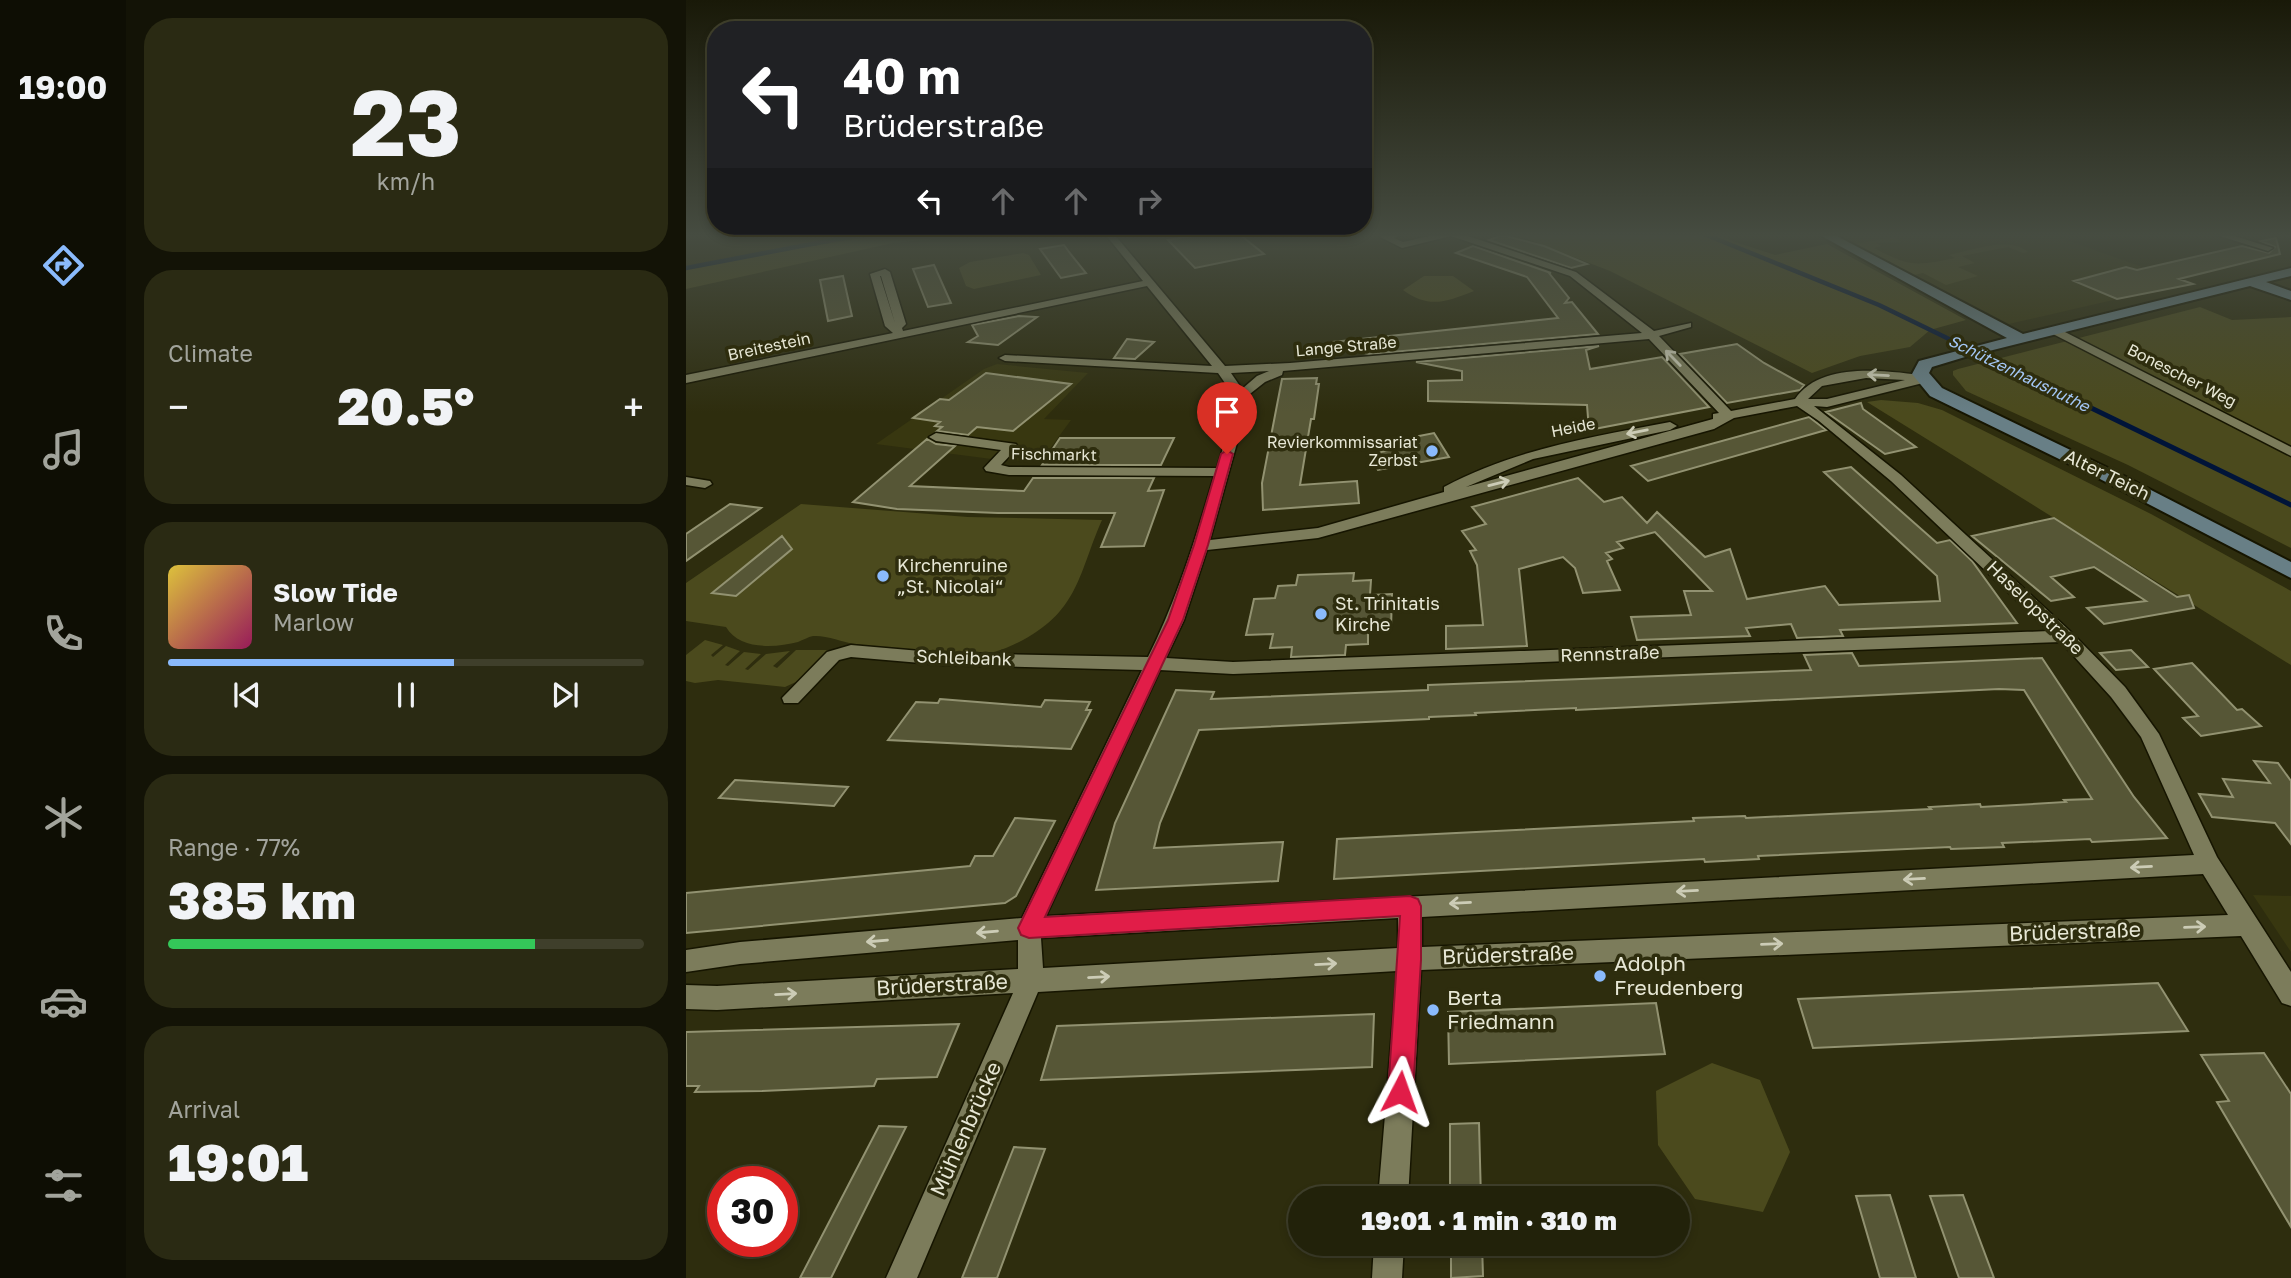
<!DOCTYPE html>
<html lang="en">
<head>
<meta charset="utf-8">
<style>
	:root { --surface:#22220a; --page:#2a2a13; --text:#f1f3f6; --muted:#a2a49c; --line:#3f3f2b; --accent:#8abafc }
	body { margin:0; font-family:"Golos Text",sans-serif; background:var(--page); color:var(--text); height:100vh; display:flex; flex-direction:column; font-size:26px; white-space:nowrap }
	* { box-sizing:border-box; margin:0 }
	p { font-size:23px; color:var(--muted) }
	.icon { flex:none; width:38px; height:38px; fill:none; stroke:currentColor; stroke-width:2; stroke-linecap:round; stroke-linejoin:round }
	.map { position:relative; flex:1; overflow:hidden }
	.side { display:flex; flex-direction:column; gap:18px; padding:18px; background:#131306; width:560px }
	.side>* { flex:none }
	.top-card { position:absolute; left:21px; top:21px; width:665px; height:214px; border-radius:28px; box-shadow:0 4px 10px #0003,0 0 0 2px var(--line); background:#202124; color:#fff; overflow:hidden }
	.speed { position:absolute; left:21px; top:1166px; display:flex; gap:14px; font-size:35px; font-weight:700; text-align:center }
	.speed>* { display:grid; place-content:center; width:91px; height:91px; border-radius:50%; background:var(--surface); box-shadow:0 4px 10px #0003,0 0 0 2px var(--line); line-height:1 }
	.speed .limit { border:10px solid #d22; background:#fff; color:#111 }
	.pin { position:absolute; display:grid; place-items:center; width:60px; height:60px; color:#fff; margin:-72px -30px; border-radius:50% 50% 50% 0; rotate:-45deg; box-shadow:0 0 7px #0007 }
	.pin .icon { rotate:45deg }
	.me { position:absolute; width:77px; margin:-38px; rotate:4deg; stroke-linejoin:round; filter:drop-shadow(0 0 5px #0008) }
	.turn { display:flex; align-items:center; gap:24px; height:147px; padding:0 21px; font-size:32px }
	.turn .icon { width:91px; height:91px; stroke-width:2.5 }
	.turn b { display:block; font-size:49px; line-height:60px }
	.lanes { display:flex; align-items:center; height:66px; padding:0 21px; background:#0003; justify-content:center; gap:35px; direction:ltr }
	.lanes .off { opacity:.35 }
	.big { font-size:52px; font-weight:800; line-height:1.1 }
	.side .card { flex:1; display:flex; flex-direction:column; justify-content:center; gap:10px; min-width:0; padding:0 24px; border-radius:28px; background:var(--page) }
	.side .dial { align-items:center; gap:0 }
	.dial b { font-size:91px; line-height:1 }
	.song { display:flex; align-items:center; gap:21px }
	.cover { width:84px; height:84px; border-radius:10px; background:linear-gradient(135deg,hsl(50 70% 55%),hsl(330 70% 35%)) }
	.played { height:7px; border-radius:4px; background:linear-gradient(90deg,var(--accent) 60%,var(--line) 60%) }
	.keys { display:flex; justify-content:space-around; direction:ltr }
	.heat { display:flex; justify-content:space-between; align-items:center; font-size:38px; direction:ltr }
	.charge { height:10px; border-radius:5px; background:linear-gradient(90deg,#34c759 77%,var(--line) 0) }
	.trip { position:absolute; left:602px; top:1186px; width:402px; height:70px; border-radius:35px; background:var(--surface); box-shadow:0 4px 10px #0003,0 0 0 2px var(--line); font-weight:800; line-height:70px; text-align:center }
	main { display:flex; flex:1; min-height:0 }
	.tab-bar { display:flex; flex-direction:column; width:126px; justify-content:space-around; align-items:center; background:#0e0e04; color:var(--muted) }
	.tab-bar .icon { width:49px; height:49px }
	.tab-bar .active { color:var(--accent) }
	.tab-bar b { font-size:32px; color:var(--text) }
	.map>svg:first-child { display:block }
	.built { fill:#383710 }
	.green { fill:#4b4a1d }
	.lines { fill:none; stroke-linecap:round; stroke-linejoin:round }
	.stream-far1 { stroke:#001439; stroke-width:4.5 }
	.stream { stroke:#001439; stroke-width:5 }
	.building { fill:#565636; stroke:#929271; stroke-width:2 }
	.street-casing { stroke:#161500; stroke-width:3 }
	.secondary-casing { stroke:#161500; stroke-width:4 }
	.street { fill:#7c7c5b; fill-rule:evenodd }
	.secondary { fill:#687f86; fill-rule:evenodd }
	.oneway { stroke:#ccccb6 }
	.route { fill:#e11d48; stroke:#92132f; stroke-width:2 }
	.poi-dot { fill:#8abafc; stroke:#2e2d0e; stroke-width:2.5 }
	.labels { text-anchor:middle; stroke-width:7; stroke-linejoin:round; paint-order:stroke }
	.far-street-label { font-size:16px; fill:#e7e7d5; stroke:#2e2d0e }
	.far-water-label { font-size:16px; font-style:italic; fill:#a4c7f6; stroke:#2e2d0e }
	.far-poi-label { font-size:16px; fill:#e7e7d5; stroke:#2e2d0e; text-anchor:end }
	.street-label { font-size:18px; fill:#e7e7d5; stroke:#2e2d0e }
	.poi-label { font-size:18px; fill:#e7e7d5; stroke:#2e2d0e; text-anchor:start }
	.near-street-label { font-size:21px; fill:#e7e7d5; stroke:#2e2d0e }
	.near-poi-label { font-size:21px; fill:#e7e7d5; stroke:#2e2d0e; text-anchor:start }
</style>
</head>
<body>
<main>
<nav class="tab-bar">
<b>19:00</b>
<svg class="icon active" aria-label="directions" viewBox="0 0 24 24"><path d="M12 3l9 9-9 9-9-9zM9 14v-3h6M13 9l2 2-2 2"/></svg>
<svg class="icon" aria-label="music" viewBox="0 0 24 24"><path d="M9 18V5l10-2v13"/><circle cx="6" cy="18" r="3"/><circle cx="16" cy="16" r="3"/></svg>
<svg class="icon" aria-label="phone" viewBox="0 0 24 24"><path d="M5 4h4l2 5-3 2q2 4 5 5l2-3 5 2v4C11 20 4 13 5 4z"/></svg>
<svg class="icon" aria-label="climate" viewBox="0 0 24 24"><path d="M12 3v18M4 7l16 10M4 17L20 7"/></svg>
<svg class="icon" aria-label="car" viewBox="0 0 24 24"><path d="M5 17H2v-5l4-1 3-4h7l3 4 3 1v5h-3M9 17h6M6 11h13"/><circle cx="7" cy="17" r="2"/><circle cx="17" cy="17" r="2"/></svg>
<svg class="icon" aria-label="filters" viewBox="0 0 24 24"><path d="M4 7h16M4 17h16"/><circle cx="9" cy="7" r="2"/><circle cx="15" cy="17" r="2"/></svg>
</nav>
<section class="side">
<div class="card dial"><b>23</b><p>km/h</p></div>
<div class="card"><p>Climate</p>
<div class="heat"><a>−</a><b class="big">20.5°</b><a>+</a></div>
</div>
<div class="card">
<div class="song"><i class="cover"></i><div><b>Slow Tide</b><p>Marlow</p></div></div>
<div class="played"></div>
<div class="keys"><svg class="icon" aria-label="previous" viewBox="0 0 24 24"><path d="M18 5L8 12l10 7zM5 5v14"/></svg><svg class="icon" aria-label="pause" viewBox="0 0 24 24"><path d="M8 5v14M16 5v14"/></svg><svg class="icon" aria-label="next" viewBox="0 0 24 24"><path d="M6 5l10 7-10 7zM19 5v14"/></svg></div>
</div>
<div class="card"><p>Range · 77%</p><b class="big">385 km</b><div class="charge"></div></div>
<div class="card"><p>Arrival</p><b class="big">19:01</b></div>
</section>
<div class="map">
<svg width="1605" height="1278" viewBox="0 0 1605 1278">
	<rect width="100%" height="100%" fill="#2e2d0e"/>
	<path class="built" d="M1150,234H1364L1501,283L1323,324Z
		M311,364L402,373L358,419L385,420L355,461L313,460L190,444L298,369Z
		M1567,895L1605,896V952Z"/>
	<path class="green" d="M203,234H403L278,236L207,243L0,289V266Z
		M828,234H1025L1089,255L1141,244L1280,320L1244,330L1224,347L1174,356L1126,373L924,271Z
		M1209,237L1215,242L1191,243L1195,246L1188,248C1224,267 1230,266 1269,258L1263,255C1286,250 1324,236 1342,252L1337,253L1322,247L1276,256L1289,263L1272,267L1292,276L1260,285L1237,273L1228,275L1169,244Z
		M337,253L343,255L355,275L288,289L280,286L273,268L284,262Z
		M738,276H767L788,291C760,302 743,309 717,290Z
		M1514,307L1546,320L1605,317V548L1442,465L1280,391L1267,375V371L1272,369Z
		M1195,400L1232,403L1256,410L1465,514L1605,591V665L1181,402Z
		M115,504L282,517L416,520C393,572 393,610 337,640C327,645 312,652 302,653C265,658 207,649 169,644C156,642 140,635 127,636C122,637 117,640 112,642C89,648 53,650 40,627L0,621V583Z
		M19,640L37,645L25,655L27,657L40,646L54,651L39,665L42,666L58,652L75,654L59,669L62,670L80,654L104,651L87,666L91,668L110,650H144L110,682L99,687L32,680L9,683L0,681V655Z
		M1026,1063L1074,1080L1104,1152L1077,1212L1009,1199L972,1145L970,1091Z"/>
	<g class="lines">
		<path class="stream-far1" d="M1018,234L1193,305L1296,355
			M0,268L178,234"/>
		<path class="stream" d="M1292,353L1605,505"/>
	</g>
	<path class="building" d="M518,234H553L578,254L509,268L482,240Z
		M816,235L858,246L901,264L885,268L803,240Z
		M1590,238L1594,254L1493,279L1507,284L1431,299L1388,281L1440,267L1451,270L1556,246L1583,253L1589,247L1575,241Z
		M378,245L383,252L400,273L375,278L354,249Z
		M787,246L865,273H863L883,298L879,303L886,302L912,334L683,354L646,347L647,342L872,318L841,277L770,253Z
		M248,265L265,303L242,307L227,269Z
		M157,276L166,316L142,321L134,280Z
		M333,316L351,317L312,345L282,342L292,336L286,325Z
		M441,339L468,342L449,359L428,358Z
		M1051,344L1078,363L1118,385L1114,390L1041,403L994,354Z
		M913,346L900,350L904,369L976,357L1023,407L903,430L901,405L742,401V381L776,380V371L730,362Z
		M300,373L385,384L327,431L291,427L282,435L251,431L256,427L249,426L254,422L227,418L254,399L263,400Z
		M631,378L630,384H633L628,419H625L614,485L671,481L673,503L577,510L576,483L596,379Z
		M1175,403L1177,409L1230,447L1199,454L1140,412Z
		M1123,417L1140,430L962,481L945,466Z
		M748,433L763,457L692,470L683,454L733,445L728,437Z
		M374,438H488L475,465H356Z
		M241,439L250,444L269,446L224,486L338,491L347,478H468L462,491L478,490L458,546L415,547L429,513H312L211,509L167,502Z
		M1165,467L1251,543L1264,540L1286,561L1331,623L1154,630L1157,636L1111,638L1105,624L1060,628L1064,636L951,640L945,617L1005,615L998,591H1026L969,532L931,542L937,548L920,553L926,559L921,561L934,590L897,593L889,568L877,557L833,569L841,646L760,649V626L797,625L791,565L784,551L790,550L776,531L800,524L786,507L892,478L918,502L936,497L961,523L971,512L1019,557L1044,549L1061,599L1139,586L1153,605L1254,601L1251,576L1138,472Z
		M44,504L75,508L0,561V534Z
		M1368,518L1491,597L1503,595L1508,608L1418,624L1401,608L1460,601L1408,567L1365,577L1388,597L1365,601L1286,536Z
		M96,536L106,549L50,596L26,593Z
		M668,573L667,581L685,580L684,595L706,594L705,629L682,630V644L660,645L659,655L605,657L606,647L584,648L587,634L560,635L568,599L589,598L592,586L610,585L612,575Z
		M1445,650L1462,667L1430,670L1414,653Z
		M1166,653L1173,666L1356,658L1448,797L1481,838L1406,842L1404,839L1316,843L1318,847L1265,849L1264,847L1072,856L1073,859L1019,862L1018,859L648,879L651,839L1008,821L1007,818L1059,816L1060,818L1245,809L1243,807L1294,804L1295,807L1380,802L1378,800L1406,799L1338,690L1313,689L890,710V708L789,713L790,715L743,717V719L513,730L474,823L468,848L597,842L592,881L410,890L429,823L490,690L528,692L525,699L742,690V685L1125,670L1118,655Z
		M1506,663L1551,710L1556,709L1575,726L1515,736L1497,718L1512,716L1468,669Z
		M254,699L355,707L359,700L404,702L400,710H405L385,749L202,740L230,702L252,703Z
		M1568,761L1592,763L1605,781V844L1589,823L1526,817L1513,794L1547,797L1537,779L1584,783Z
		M49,780L162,787L148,806L33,798Z
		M329,818L369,821L330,896L319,903L0,933V893L284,866L289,856H307Z
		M1472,983L1502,1031L1127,1048L1112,999Z
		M970,1003L979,1054L763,1064L762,1012Z
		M688,1014L686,1067L355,1080L371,1026Z
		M273,1024L251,1077L191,1079L188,1086L76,1091L9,1092L13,1086H0V1032Z
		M1578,1053L1605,1094V1227L1531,1102L1543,1101L1515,1055Z
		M793,1123L795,1199H764V1124Z
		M193,1126L220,1127L145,1278H114Z
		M328,1147L359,1149L311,1278H276Z
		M1204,1195L1230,1278H1194L1170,1196Z
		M1277,1195L1308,1278H1273L1244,1196Z
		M765,1244H796L797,1276L765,1278Z"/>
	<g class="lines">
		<g class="street-casing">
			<path id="street" d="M419,234H428L539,366L604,363L956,333L884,276L765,236L716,248L694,237L701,234H717L708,238L717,242L752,234H776L890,272L968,331L1005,323V327L973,336L1045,411L1109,399C1135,360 1204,371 1241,376V382L1141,407L1128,406L1215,475L1385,632L1439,687L1473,734L1531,857L1605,972V1006L1596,1003L1555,936L735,970L722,1199H692L711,971L352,992L231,1278H200L327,993L31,1010L0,1009V985L31,986L332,969V940L54,964L0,972V950L54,942L336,918L456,670L258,665L165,657L153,660L112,703H98L96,698L141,652L165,645L258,653L462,657C491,599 510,538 528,476L323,475L300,471L298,468L315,450L250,441L243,437L250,433L330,444L332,447L315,465L323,467L531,468L546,418L548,396L532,373L319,361L313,358L319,355L526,366L461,286L0,383V375L207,333L199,326L184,274L199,269L204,272L220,324L216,328L217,331L457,281ZM194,276H195L209,323ZM963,339L1033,413L1027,414V419L780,487L847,459L984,430L991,426L984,422C906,437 829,449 758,487V492L632,528L524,540L558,418L560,397L579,382L596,375L597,371ZM583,371L571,376L556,389L545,373ZM1180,378L1219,380L1141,399H1122L1136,386ZM1111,406L1133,421L1205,481L1363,631L547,662L480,658L498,620L521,550L632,538L1028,429L1048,418ZM1375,642L1425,697L1455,737L1508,855L360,916L474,670L547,674ZM1517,874L1542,915L736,947V917ZM712,918V948L357,968L355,938Z
				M1527,234H1542L1587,248L1582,251Z
				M1367,330H1375L1605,447V456L1367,334Z
				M0,477L24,481L26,484L19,488L0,485Z
				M688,1244H718L716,1278H686Z"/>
		</g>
		<g class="secondary-casing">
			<path id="secondary" d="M1132,234H1147L1337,334L1605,268V276L1580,282L1605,291V300L1564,286L1279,357L1246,367L1243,373L1256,388L1428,471L1605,562V578L1414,479L1244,396L1226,374L1233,361L1321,338Z"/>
		</g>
		<use href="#street" class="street"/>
		<use href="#secondary" class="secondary"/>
	</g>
	<defs><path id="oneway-shaft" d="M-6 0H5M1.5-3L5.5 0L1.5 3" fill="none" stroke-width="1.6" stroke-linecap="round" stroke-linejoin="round" transform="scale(1.75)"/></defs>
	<g class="oneway">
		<use href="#oneway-shaft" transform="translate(987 358) rotate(-134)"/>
		<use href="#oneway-shaft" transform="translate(1192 375) rotate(-177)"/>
		<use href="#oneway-shaft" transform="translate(951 432) rotate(169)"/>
		<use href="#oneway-shaft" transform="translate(813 483) rotate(-14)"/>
		<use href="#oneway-shaft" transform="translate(1455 867) rotate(177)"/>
		<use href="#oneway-shaft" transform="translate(1228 879) rotate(177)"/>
		<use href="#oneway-shaft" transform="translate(1001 891) rotate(177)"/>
		<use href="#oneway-shaft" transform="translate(774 903) rotate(177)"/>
		<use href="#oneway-shaft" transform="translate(1509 927) rotate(-2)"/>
		<use href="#oneway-shaft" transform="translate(301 932) rotate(175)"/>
		<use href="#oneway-shaft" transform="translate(191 941) rotate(175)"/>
		<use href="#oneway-shaft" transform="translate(1086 944) rotate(-2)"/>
		<use href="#oneway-shaft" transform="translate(640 964) rotate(-3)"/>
		<use href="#oneway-shaft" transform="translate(413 977) rotate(-3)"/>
		<use href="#oneway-shaft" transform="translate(100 994) rotate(-3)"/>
	</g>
	<linearGradient id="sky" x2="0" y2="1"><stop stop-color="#191908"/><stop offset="0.57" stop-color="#464c41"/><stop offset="1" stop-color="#464c41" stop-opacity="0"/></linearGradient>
	<rect width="1605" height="413" fill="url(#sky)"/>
	<path class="route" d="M541,450L547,454L522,545L497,620L359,917L724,896L732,899L735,906V960L727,1092L723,1101L714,1105L706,1101L702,1092L714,916L343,938L335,935L332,928L482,620L508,545L535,454Z"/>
	<g class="poi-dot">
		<circle cx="746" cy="451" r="7"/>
		<circle cx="197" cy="576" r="7"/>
		<circle cx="635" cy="614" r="7"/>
		<circle cx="914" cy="976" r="7"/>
		<circle cx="747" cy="1010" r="7"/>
	</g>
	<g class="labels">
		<g class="far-street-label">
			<text transform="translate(83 346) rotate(-12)" y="6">Breitestein</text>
			<text transform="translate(660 346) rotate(-5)" y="6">Lange Straße</text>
			<text transform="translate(1496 375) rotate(27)" y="6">Bonescher Weg</text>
			<text transform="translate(887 427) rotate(-11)" y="6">Heide</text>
			<text transform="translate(368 454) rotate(1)" y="6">Fischmarkt</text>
		</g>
		<g class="far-water-label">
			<text transform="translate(1333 373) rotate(26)" y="6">Schützenhausnuthe</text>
		</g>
		<g class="far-poi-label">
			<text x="732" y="448">Revierkommissariat<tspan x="732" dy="18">Zerbst</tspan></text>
		</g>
		<g class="street-label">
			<text transform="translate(1421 475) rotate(26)" y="6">Alter Teich</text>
			<text transform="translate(1349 608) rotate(44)" y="6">Haselopstraße</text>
			<text transform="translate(924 654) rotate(-2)" y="6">Rennstraße</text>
			<text transform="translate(278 658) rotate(2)" y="6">Schleibank</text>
		</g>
		<g class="poi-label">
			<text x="211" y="572">Kirchenruine<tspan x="211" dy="21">„St. Nicolai“</tspan></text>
			<text x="649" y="610">St. Trinitatis<tspan x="649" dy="21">Kirche</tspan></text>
		</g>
		<g class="near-street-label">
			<text transform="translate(1389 932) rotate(-2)" y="7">Brüderstraße</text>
			<text transform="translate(822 955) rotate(-2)" y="7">Brüderstraße</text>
			<text transform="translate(256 985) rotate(-3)" y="7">Brüderstraße</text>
			<text transform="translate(280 1129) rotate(-66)" y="7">Mühlenbrücke</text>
		</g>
		<g class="near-poi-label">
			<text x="928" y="971">Adolph<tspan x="928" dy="24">Freudenberg</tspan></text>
			<text x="761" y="1005">Berta<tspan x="761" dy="24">Friedmann</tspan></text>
		</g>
	</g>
</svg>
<div class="speed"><div class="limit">30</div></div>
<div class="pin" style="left:541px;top:454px;background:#d93025"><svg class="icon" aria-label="arrive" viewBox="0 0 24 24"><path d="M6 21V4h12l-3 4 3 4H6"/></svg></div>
<svg class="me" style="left:714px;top:1092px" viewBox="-20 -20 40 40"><path d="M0-17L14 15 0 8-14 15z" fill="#e11d48" stroke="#fff" stroke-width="4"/></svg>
<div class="trip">19:01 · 1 min · 310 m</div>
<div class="top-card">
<div class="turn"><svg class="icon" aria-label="left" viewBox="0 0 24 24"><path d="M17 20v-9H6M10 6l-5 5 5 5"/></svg><div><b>40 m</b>Brüderstraße</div></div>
<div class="lanes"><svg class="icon" aria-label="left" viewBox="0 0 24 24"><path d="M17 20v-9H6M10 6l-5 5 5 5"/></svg><svg class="icon off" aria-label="ahead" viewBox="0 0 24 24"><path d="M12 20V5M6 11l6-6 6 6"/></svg><svg class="icon off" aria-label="ahead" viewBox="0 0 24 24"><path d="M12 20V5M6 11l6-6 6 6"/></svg><svg class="icon off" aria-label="right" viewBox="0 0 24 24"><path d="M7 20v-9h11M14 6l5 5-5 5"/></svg></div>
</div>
</div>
</main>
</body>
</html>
